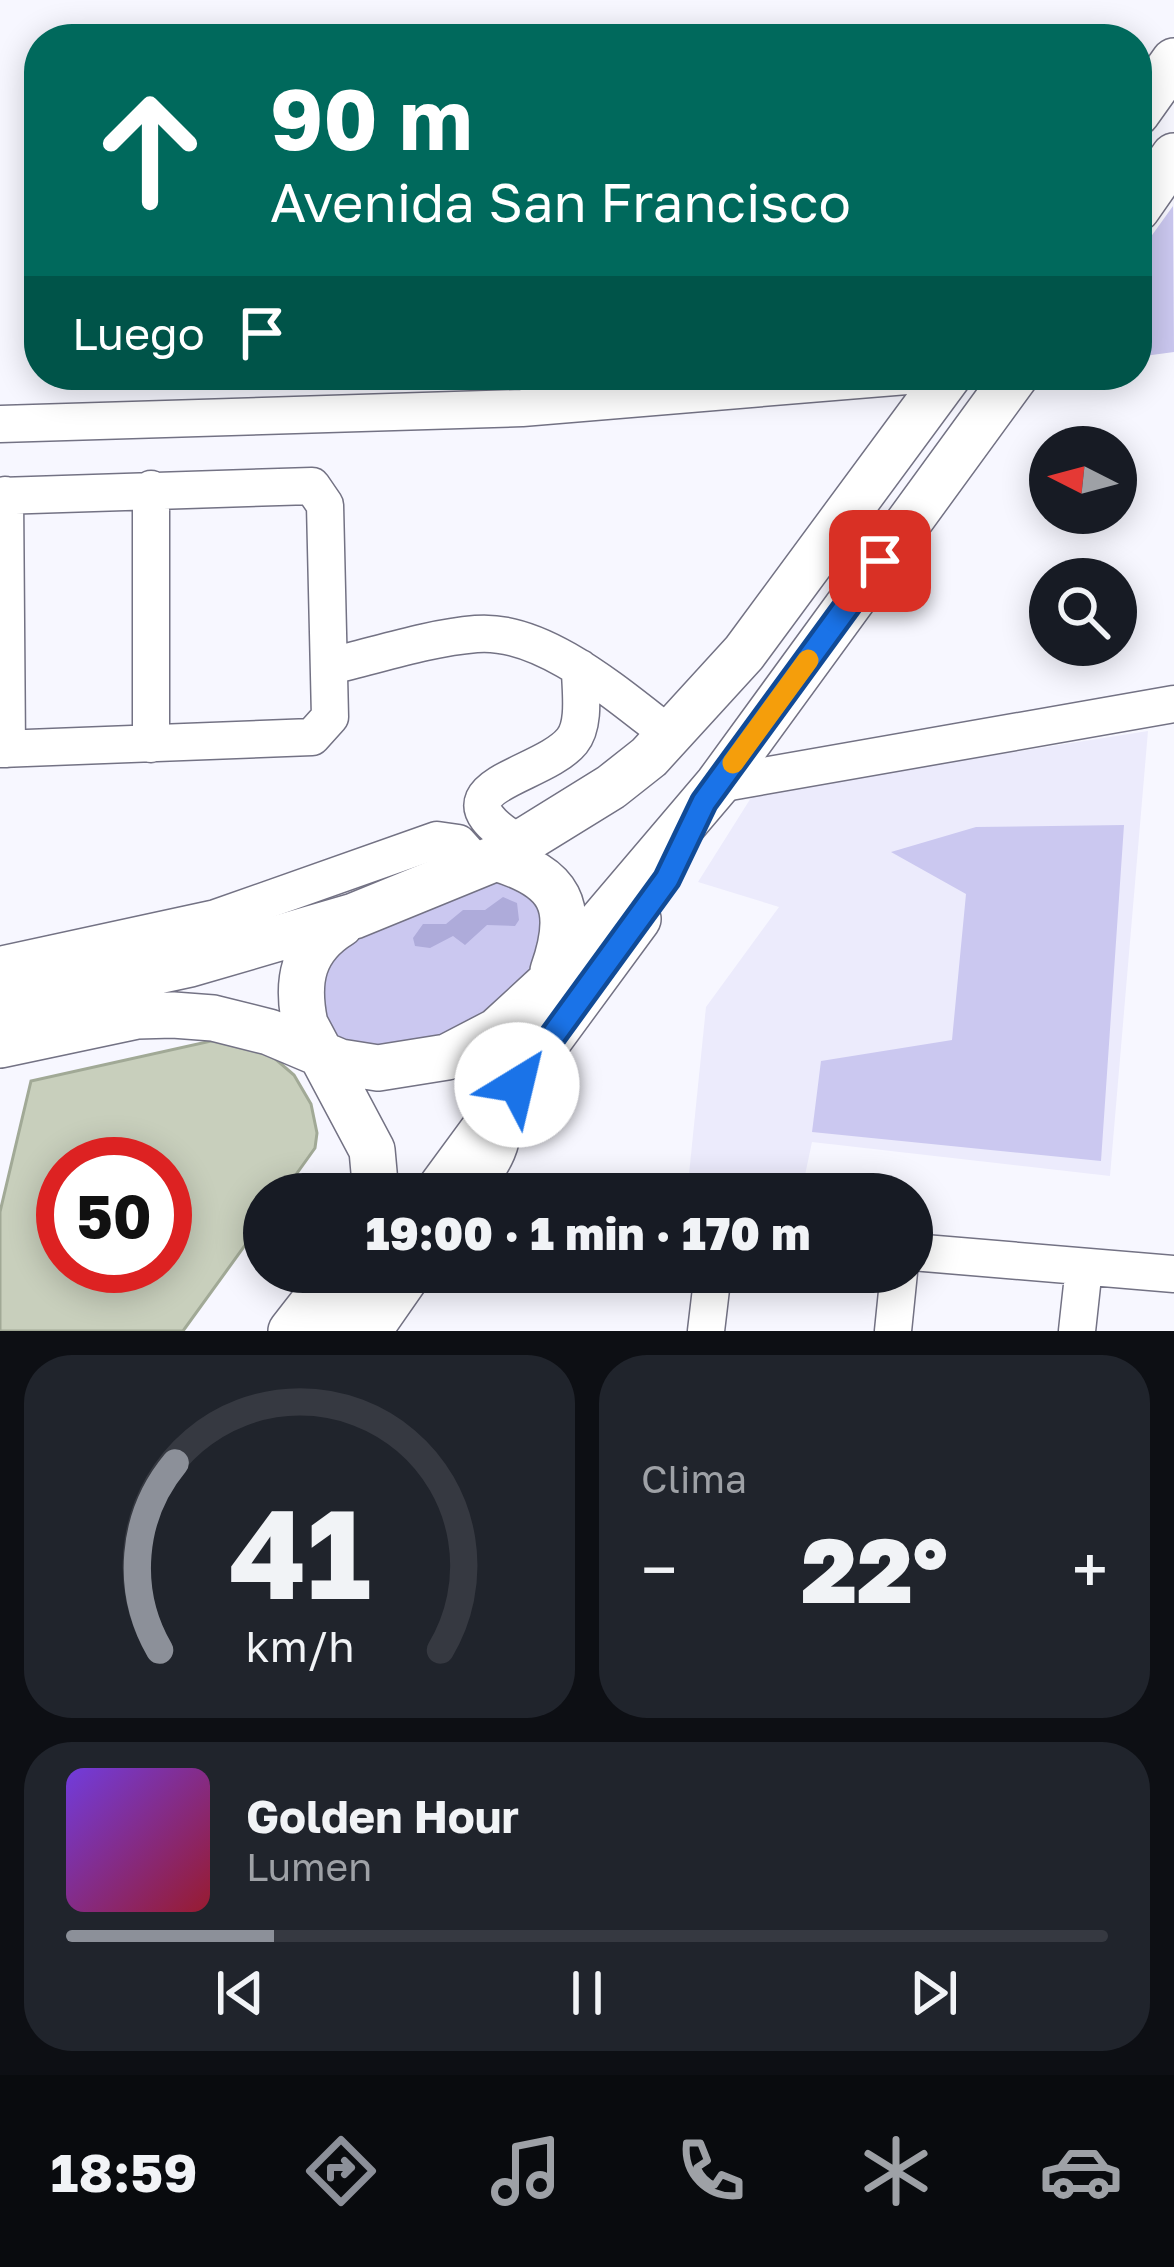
<!DOCTYPE html>
<html lang="es">
<head>
<meta charset="utf-8">
<style>
	:root { --surface:#171b24; --page:#20242c; --text:#f1f3f6; --muted:#9ea1a6; --line:#363941; --accent:#8c9099 }
	body { margin:0; font-family:"Golos Text",sans-serif; background:var(--page); color:var(--text); height:100vh; display:flex; flex-direction:column; font-size:45px; white-space:nowrap }
	* { box-sizing:border-box; margin:0 }
	p { font-size:39px; color:var(--muted) }
	.icon { flex:none; width:66px; height:66px; fill:none; stroke:currentColor; stroke-width:2; stroke-linecap:round; stroke-linejoin:round }
	.map { position:relative; height:1331px; overflow:hidden }
	.drawer { display:flex; flex-direction:column; gap:24px; padding:24px; background:#0d0f14; flex:1 }
	.drawer>* { flex:none }
	.guide { position:absolute; left:24px; top:24px; width:1128px; height:366px; border-radius:48px; box-shadow:0 6px 30px #0003; background:#00695c; color:#fff; overflow:hidden }
	.needle { width:78px; rotate:276deg }
	.buttons { position:absolute; left:1029px; top:426px; display:grid; gap:24px }
	.buttons a { display:grid; place-items:center; width:108px; height:108px; border-radius:50%; background:var(--surface); box-shadow:0 6px 30px #0003; font-size:60px }
	.speed { position:absolute; left:36px; top:1137px; display:flex; gap:24px; font-size:60px; font-weight:700; text-align:center }
	.speed>* { display:grid; place-content:center; width:156px; height:156px; border-radius:50%; background:var(--surface); box-shadow:0 6px 30px #0003; line-height:1 }
	.speed .limit { border:18px solid #d22; background:#fff; color:#111 }
	.pin { position:absolute; display:grid; place-items:center; width:102px; height:102px; color:#fff; margin:-51px; border-radius:24px; box-shadow:0 6px 18px #0006 }
	.me { position:absolute; width:132px; margin:-66px; rotate:36deg; stroke-linejoin:round; filter:drop-shadow(0 0 9px #0008) }
	.turn { display:flex; align-items:center; gap:42px; height:252px; padding:0 48px; font-size:54px }
	.turn .icon { width:156px; height:156px; stroke-width:2.5 }
	.turn b { display:block; font-size:84px; line-height:102px }
	.then { display:flex; align-items:center; height:114px; padding:0 48px; background:#0003; gap:24px; font-size:45px }
	.big { font-size:90px; font-weight:800; line-height:1.1 }
	.drawer .card { flex:1; display:flex; flex-direction:column; justify-content:center; gap:18px; min-width:0; padding:0 42px; border-radius:48px; background:var(--page) }
	.drawer .dial { align-items:center; gap:0 }
	.dial svg { height:312px; overflow:visible; fill:none; stroke:var(--line); stroke-width:7; stroke-linecap:round; text-anchor:middle }
	.dial text { fill:var(--text); stroke:none }
	.song { display:flex; align-items:center; gap:36px }
	.cover { width:144px; height:144px; border-radius:18px; background:linear-gradient(135deg,hsl(260 70% 55%),hsl(350 70% 35%)) }
	.played { height:12px; border-radius:6px; background:linear-gradient(90deg,var(--accent) 20%,var(--line) 20%) }
	.keys { display:flex; justify-content:space-around; direction:ltr }
	.heat { display:flex; justify-content:space-between; align-items:center; font-size:66px; direction:ltr }
	.drawer .tiles { flex:1; display:grid; gap:24px; grid-template-columns:1fr 1fr }
	.card:last-child { grid-column:span 2 }
	.trip { position:absolute; left:243px; top:1173px; width:690px; height:120px; border-radius:60px; background:var(--surface); box-shadow:0 6px 30px #0003; font-weight:800; line-height:120px; text-align:center }
	.dock { display:flex; height:192px; justify-content:space-around; align-items:center; background:#090b0e; color:var(--muted) }
	.dock .icon { width:84px; height:84px }
	.dock .current { color:var(--accent) }
	.dock b { font-size:54px; color:var(--text) }
	.map>svg:first-child { display:block }
	.built { fill:#ecebfc }
	.green { fill:#cbc8f0 }
	.water { fill:#aeabda }
	.building { fill:#c8cfbc; stroke:#a1a996; stroke-width:3; fill-rule:evenodd }
	.lines { fill:none; stroke-linecap:round; stroke-linejoin:round }
	.minor-casing { stroke:#737284; stroke-width:39 }
	.major-casing { stroke:#737284; stroke-width:48 }
	.minor { stroke:#fff; stroke-width:36 }
	.major { stroke:#fff; stroke-width:45 }
	.route-casing { stroke:#114b97; stroke-width:30 }
	.route { stroke:#1a73e8; stroke-width:21 }
	.slow { stroke:#f59e0b; stroke-width:21 }
</style>
</head>
<body>
<div class="map">
<svg width="1174" height="1331" viewBox="0 0 1174 1331">
	<rect width="100%" height="100%" fill="#f7f7ff"/>
	<path class="built" d="M1148,731L1110,1176L812,1142L801,1194H687L706,1007L779,907L698,882L754,793Z"/>
	<path class="green" d="M1173,206L1174,352L1137,357V256Z
		M1124,825L1101,1161L812,1132L821,1061L952,1040L966,894L891,852L976,827Z
		M502,879L544,898L548,948L513,1003L434,1051L344,1046C253,948 439,904 502,879Z"/>
	<path class="water" d="M503,897L517,903L519,920L515,926L487,925L465,945L453,936L430,948L415,946L413,938L423,924H446L463,910H485Z"/>
	<path class="building" d="M220,1039L272,1056L294,1075L311,1104L317,1133L315,1148L282,1194H264V1219L183,1331H0V1212L31,1081ZM63,1164H165V1266H63Z"/>
	<g class="lines">
		<g class="minor-casing">
			<path id="minor" d="M0,424L522,408L919,375
				M151,489V744
				M5,495L7,749
				M0,496L312,486L325,505L330,717L312,737L0,749
				M331,666C378,655 428,638 476,634C543,628 620,697 670,735
				M718,784L1174,704
				M519,843C424,786 541,779 572,741C586,724 580,689 580,668
				M0,965L216,918L437,840L458,843L476,863
				M470,1194C487,1171 513,1139 497,1110
				M912,1252L1174,1274
				M374,1331L415,1272
				M706,1331L713,1272
				M893,1331L899,1272
				M1077,1331L1084,1267"/>
		</g>
		<g class="major-casing">
			<path id="major" d="M1137,113L1174,61
				M1137,209L1174,156
				M496,858C561,878 576,905 553,971
				M341,924C302,948 296,981 305,1024L372,1150L376,1194
				M0,1005L190,964L354,916L496,858L611,787L649,757L744,653L949,375
				M0,1045L137,1016L173,1015L213,1018L269,1032L340,1062L378,1068L447,1057L497,1031L548,984L718,784L1016,375
				M436,1194L638,919
				M291,1331L337,1272
				M335,1331L378,1272"/>
		</g>
		<use href="#minor" class="minor"/>
		<use href="#major" class="major"/>
	</g>
	<g class="lines">
		<g class="route-casing">
			<path id="route" d="M517,1085L667,879L704,802L880,561"/>
		</g>
		<use href="#route" class="route"/>
		<path class="slow" d="M733,763L808,660"/>
	</g>
</svg>
<div class="buttons">
<a><svg class="needle" viewBox="-14 -14 28 28"><path d="M0-13l5 13h-10z" fill="#e53935"/><path d="M0 13l5-13h-10z" fill="#9ea1a6"/></svg></a>
<a><svg class="icon" aria-label="search" viewBox="0 0 24 24"><circle cx="10" cy="10" r="6"/><path d="M15 15l6 6"/></svg></a>
</div>
<div class="speed"><div class="limit">50</div></div>
<div class="pin" style="left:880px;top:561px;background:#d93025"><svg class="icon" aria-label="arrive" viewBox="0 0 24 24"><path d="M6 21V4h12l-3 4 3 4H6"/></svg></div>
<svg class="me" style="left:517px;top:1085px" viewBox="-20 -20 40 40"><circle r="19" fill="#fff"/><path d="M0-13L10 11 0 6-10 11z" fill="#1a73e8"/></svg>
<div class="trip">19:00 · 1 min · 170 m</div>
<div class="guide">
<div class="turn"><svg class="icon" aria-label="ahead" viewBox="0 0 24 24"><path d="M12 20V5M6 11l6-6 6 6"/></svg><div><b>90 m</b>Avenida San Francisco</div></div>
<div class="then">Luego<svg class="icon" aria-label="arrive" viewBox="0 0 24 24"><path d="M6 21V4h12l-3 4 3 4H6"/></svg></div>
</div>
</div>
<section class="drawer">
<div class="tiles">
<div class="card dial"><svg viewBox="0 0 100 80">
<path d="M14 69A42 42 0 1 1 86 69"/>
<path d="M14 69A42 42 0 0 1 18 21" stroke="#8c9099"/>
<text x="50" y="56" font-size="32" font-weight="700">41</text>
<text x="50" y="72" font-size="11">km/h</text>
</svg></div>
<div class="card"><p>Clima</p>
<div class="heat"><a>−</a><b class="big">22°</b><a>+</a></div>
</div>
<div class="card">
<div class="song"><i class="cover"></i><div><b>Golden Hour</b><p>Lumen</p></div></div>
<div class="played"></div>
<div class="keys"><svg class="icon" aria-label="previous" viewBox="0 0 24 24"><path d="M18 5L8 12l10 7zM5 5v14"/></svg><svg class="icon" aria-label="pause" viewBox="0 0 24 24"><path d="M8 5v14M16 5v14"/></svg><svg class="icon" aria-label="next" viewBox="0 0 24 24"><path d="M6 5l10 7-10 7zM19 5v14"/></svg></div>
</div>
</div>
</section>
<nav class="dock">
<b>18:59</b>
<svg class="icon current" aria-label="directions" viewBox="0 0 24 24"><path d="M12 3l9 9-9 9-9-9zM9 14v-3h6M13 9l2 2-2 2"/></svg>
<svg class="icon" aria-label="music" viewBox="0 0 24 24"><path d="M9 18V5l10-2v13"/><circle cx="6" cy="18" r="3"/><circle cx="16" cy="16" r="3"/></svg>
<svg class="icon" aria-label="phone" viewBox="0 0 24 24"><path d="M5 4h4l2 5-3 2q2 4 5 5l2-3 5 2v4C11 20 4 13 5 4z"/></svg>
<svg class="icon" aria-label="climate" viewBox="0 0 24 24"><path d="M12 3v18M4 7l16 10M4 17L20 7"/></svg>
<svg class="icon" aria-label="car" viewBox="0 0 24 24"><path d="M5 17H2v-5l4-1 3-4h7l3 4 3 1v5h-3M9 17h6M6 11h13"/><circle cx="7" cy="17" r="2"/><circle cx="17" cy="17" r="2"/></svg>
</nav>
</body>
</html>
